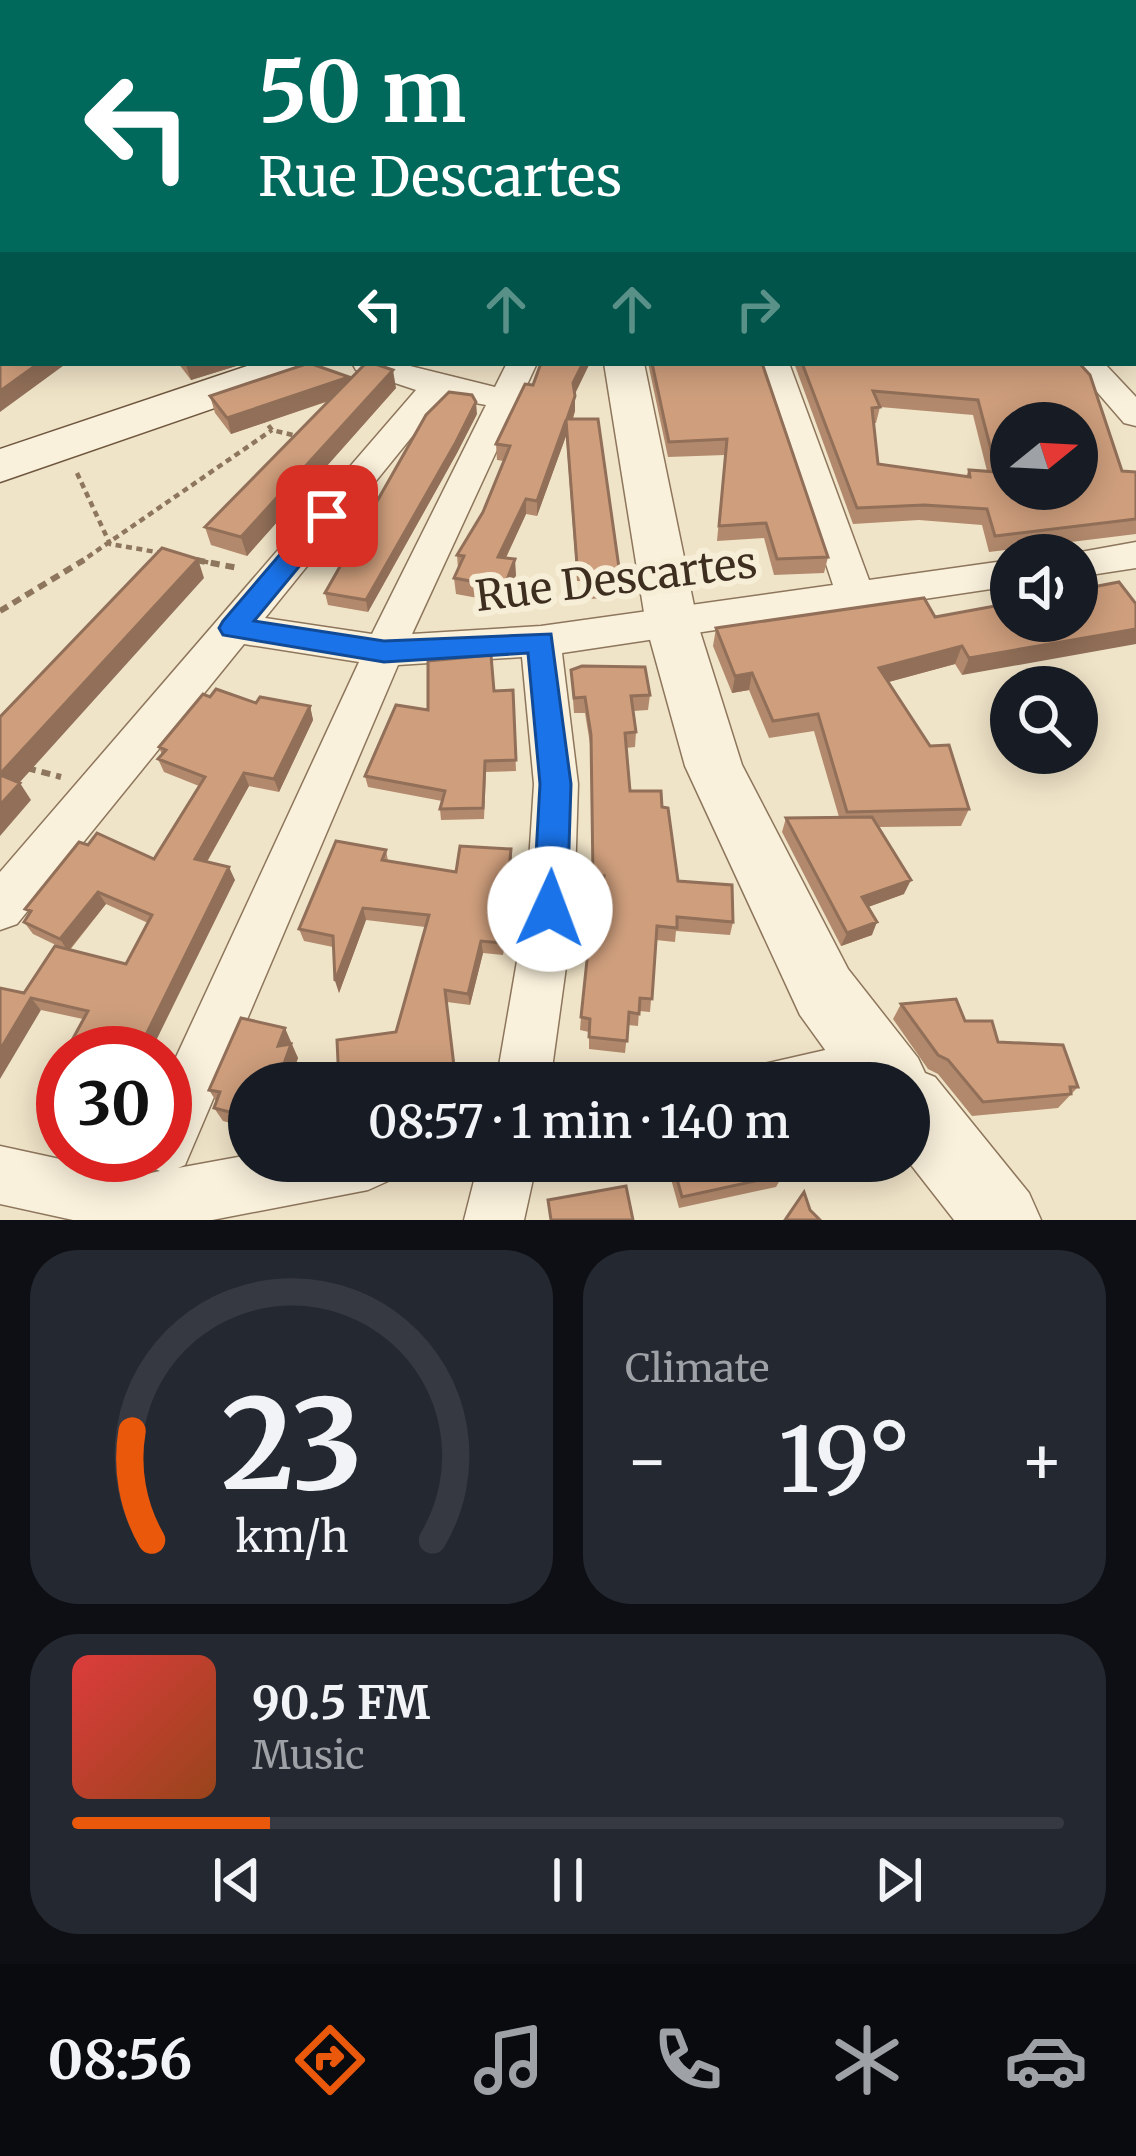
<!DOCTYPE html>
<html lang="en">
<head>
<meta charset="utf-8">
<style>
	:root { --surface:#171b24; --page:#242831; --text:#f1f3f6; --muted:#9ea1a6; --line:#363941; --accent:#ea580c }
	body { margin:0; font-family:Merriweather,serif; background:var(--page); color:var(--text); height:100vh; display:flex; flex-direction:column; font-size:45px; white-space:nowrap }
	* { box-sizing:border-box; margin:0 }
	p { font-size:39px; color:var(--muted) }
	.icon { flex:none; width:66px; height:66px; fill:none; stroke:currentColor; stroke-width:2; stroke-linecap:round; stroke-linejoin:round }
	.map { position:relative; height:1220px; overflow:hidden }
	.side { display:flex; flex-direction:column; gap:30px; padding:30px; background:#0d0f14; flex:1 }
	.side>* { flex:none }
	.top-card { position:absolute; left:0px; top:0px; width:1137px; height:366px; box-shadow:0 6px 30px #0003; background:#00695c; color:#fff; overflow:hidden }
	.needle { width:78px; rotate:72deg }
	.tools { position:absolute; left:990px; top:402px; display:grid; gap:24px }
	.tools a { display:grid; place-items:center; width:108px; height:108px; border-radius:50%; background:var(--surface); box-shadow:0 6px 30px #0003; font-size:60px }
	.speed { position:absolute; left:36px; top:1026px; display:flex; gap:24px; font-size:60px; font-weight:700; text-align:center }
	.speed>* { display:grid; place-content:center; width:156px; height:156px; border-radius:50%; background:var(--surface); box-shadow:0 6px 30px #0003; line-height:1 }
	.speed .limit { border:18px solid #d22; background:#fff; color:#111 }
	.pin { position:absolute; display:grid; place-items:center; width:102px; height:102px; color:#fff; margin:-51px; border-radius:24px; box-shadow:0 6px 18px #0006 }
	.me { position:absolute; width:132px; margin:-66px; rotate:2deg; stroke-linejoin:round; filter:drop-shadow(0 0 9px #0008) }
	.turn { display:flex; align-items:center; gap:42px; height:252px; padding:0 60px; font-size:54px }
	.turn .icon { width:156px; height:156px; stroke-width:2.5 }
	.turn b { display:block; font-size:84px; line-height:102px }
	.lanes { display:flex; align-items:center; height:114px; padding:0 60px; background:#0003; justify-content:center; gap:60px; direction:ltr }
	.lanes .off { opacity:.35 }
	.big { font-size:90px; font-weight:600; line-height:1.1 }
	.side .card { flex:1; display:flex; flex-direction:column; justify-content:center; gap:18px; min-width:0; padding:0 42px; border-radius:48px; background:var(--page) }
	.side .dial { align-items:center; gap:0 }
	.dial svg { height:312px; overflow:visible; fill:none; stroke:var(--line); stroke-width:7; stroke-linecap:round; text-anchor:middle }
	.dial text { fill:var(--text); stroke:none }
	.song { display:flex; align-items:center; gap:36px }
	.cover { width:144px; height:144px; border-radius:18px; background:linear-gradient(135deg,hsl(0 70% 55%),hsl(20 70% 35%)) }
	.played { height:12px; border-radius:6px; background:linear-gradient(90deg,var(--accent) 20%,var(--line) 20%) }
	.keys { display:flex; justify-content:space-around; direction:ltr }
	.heat { display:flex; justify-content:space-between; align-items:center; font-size:66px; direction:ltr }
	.side .tiles { flex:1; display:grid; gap:30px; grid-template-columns:1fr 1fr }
	.card:last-child { grid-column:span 2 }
	.trip { position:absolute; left:228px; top:1062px; width:702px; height:120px; border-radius:60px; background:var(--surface); box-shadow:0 6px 30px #0003; font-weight:600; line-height:120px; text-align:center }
	.tabs { display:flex; height:192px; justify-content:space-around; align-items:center; background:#090b0e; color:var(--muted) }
	.tabs .icon { width:84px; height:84px }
	.tabs .on { color:var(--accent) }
	.tabs b { font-size:54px; color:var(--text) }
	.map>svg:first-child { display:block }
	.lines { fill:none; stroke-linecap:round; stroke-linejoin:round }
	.minor-casing { stroke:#8d765c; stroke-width:3 }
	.tertiary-casing { stroke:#8d765c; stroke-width:3 }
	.secondary-casing { stroke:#6f573f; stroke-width:3 }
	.path-far1 { stroke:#8d765c; stroke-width:4.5; stroke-dasharray:6 4.5; stroke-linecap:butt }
	.path { stroke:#8d765c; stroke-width:6; stroke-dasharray:9 6; stroke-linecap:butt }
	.minor { fill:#faf1dc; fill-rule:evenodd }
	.tertiary { fill:#faf1dc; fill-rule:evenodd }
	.secondary { fill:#faf1dc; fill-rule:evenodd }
	.wall { fill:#b2896c; fill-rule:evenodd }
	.shaded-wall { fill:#916f58 }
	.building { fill:#cf9f7d; stroke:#916f58; stroke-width:3; fill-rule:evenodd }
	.route { fill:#1a73e8; stroke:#114b97; stroke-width:3 }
	.labels { text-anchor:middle; stroke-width:12; stroke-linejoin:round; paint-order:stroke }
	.street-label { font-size:42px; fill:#3d2e20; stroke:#f7eed8 }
</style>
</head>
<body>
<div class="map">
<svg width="1136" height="1220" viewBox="0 0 1136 1220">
	<rect width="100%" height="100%" fill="#f0e4c8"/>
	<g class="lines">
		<g class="minor-casing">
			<path id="minor" d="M352,363H398L495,387L507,363H537L412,634L541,626L833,585L759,363H789L869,580L1011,560V586L562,653L578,784L574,909L550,1083H496L526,909L534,784L522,657L398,665L185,1165L178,1168L249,1155V1161H397L388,1181L368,1190L212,1220H73L0,1204V1146L138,1176L160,1171L145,1165L141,1155H165V1081L359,662L244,644L17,924L0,930V872L416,390L356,370ZM444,397L486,405L372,634L265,618Z
				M1072,363H1104L1136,397V426L1124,423Z
				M1136,542V568L1077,577V555H1064Z
				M878,1038L897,1046L905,1065L898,1083H756L764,1064Z
				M479,1161H537L524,1220H464Z"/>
		</g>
		<g class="tertiary-casing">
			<path id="tertiary" d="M604,363H644L698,625L742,765L848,969L918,1058L925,1073L935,1077L1029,1193L1041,1220H954L908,1161L909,1083H849L800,1015L685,766L646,625Z"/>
		</g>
		<g class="secondary-casing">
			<path id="secondary" d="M3,127V147L0,148V128Z
				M256,363H322L316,373L0,482V449Z"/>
		</g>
		<path class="path-far1" d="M262,417L272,430L301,437
			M77,473L110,544L162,553
			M192,559L211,563
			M79,563L272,430"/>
		<path class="path" d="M196,560L238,568
			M0,611L84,560
			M27,768L61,777"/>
		<use href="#minor" class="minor"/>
		<use href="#tertiary" class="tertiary"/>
		<use href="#secondary" class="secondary"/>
	</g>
	<path class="wall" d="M0,0H1136V364L1120,363H1134V3H3L2,12Z
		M178,363H246L191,380Z
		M648,363H762L828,557L824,573L774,575L764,538L717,541L725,455L668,457Z
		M794,363H1079L1122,471L1136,472V534L989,552L982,525L919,520L853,524ZM880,407L973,415L987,471L969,470L966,476L878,464L874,423H876Z
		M349,377V380L396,388L247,556L211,545L205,527L329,401L231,434L215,413L210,396Z
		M533,385L575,394V411L573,419L621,582L620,597L589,599L586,581H577L566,436L537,516L526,514L506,558L516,575L505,603L456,594L454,578L458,569L457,555L483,512L504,461L497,460L496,444Z
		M477,414L457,453L368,612L328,605L325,593Z
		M1011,603L962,675L955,664L888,682L969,809L961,826L879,827L904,894L868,907L872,935L841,946L782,832L786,818L839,817L814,731L769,738L749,690L732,693L713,646L716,628L935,617Z
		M571,670L650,695L648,710L633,711L636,732L635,747L626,748L630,791L662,807L678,881L733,922L730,935L676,931L675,942L656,940L650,1012L639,1011L638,1026L628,1025L625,1053L589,1049V1032L580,1030L581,1017L600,891L593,890L591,750L585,713H574Z
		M513,690L516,771L486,772L484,819L441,820L440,809L442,801L368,787L365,776L428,710L494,691Z
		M210,697L256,703L310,706L313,720L279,792L249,786L207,862L235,880L83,1019L41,1010L24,993L60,947L33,934L24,922L29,914L25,909L88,845L154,859L199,786L164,772L158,759L162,755L159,747ZM106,904L148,923L126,964L70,950Z
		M511,849L512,863L503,955L483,953L470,1005L447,1002L457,1083H339L396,1032L425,927L366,920L339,993L333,947L304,941L299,929L386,850L388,861L456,872Z
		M901,1004L998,1042L1078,1087L1058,1108L972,1116L938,1074L928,1069L893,1019Z
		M292,1042L291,1045L298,1058L289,1083H249V1128L223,1121L214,1108L216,1101L209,1090Z
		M63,1057V1102L55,1100L45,1090Z
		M666,1161H791L776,1187L679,1208Z
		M828,1161H867L853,1182Z"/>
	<path class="shaded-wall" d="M3,84V102L0,104V86Z
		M39,363H67L0,412V391Z
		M192,363H246L191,380L186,365Z
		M583,363H590L573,398V383Z
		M393,370L396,388L247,556L241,537Z
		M349,377L351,393L231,434L227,418Z
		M575,396V411L567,434V419Z
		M476,402L477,414L457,453L368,612L366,600Z
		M566,420V436L537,516V501Z
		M526,499V514L499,572L498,557Z
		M198,559L204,578L11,792L0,774Z
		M515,559L516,575L505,603L504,587Z
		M1136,629V644L962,675L969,658Z
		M962,646L955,664L874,686L879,668Z
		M752,673L749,690L732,693L735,676Z
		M310,706L313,720L279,792L274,779Z
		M244,773L249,786L201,872L195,859Z
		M20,783L31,800L0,836V805Z
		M511,849L512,863L503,955L502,943Z
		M229,867L235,880L150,1053H137Z
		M911,880L904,894L857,911L862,897Z
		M98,892L106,904L68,951L60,939Z
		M363,908L366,920L339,993L335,981Z
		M877,922L872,935L841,946L847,933Z
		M481,941L483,953L470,1005L468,994Z
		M31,998L41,1010L0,1079V1050Z
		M285,1028L298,1058L289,1083H277L278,1046Z"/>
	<path class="building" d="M1,0H1136V346H1134V3H3V84L0,86Z
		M3,211V363H39L0,391V212Z
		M309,363L349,377L227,418L210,396Z
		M366,363H372L393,370L241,537L205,527Z
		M541,363H583L573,383L575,396L567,419H598L621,582L589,583L587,565H577L566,420L537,501L526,499L498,557L515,559L504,587L454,578L464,556L457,555L483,512L510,446L496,444L525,384L533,385Z
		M652,363H762L828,557L777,559L766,523L719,526L727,439L669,442Z
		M802,363H1079L1090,375L1122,471L1136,472V519L995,536L987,509L924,505L857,508ZM873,391L978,400L997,472L969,470L970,477L878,464L872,408L880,407ZM1011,423H1077V489H1011Z
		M449,392L472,395L476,402L456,442L366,600L325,593L426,415Z
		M162,548L198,559L0,774V717Z
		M1119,582L1136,604V629L969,658L962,646L879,668L930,746L949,745L969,809L847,812L818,714L773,721L752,673L735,676L716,628L924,598L935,617L1011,603V621H1077V590Z
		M491,655L494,691L513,690L516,760L485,761L483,808L440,809L445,791L365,776L396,705L428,710V661Z
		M582,666L645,667L650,695L631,696L636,732L625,733L630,791H661L662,807L668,808L678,881L732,885L733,922L677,917V928L657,926L652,999L640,998L639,1014L629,1012L627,1041L589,1037L590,1019L581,1017L589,941L604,876H593L591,735L585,697L574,698L571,670Z
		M216,689L256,703L260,697L310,706L274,779L244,773L195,859L229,867L137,1053H65L88,1011L31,998L0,1050V988L24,993L55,946L126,964L152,915L98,892L60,939L24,922L31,911L25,909L79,842L88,845L97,833L154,859L205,777L158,759L166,750L159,747L203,694L210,697Z
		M0,775L20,783L0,805Z
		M872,817L911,880L862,897L877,922L847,933L786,818Z
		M336,841L386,850L382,860L456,872L460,846L511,849L502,943L481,941L468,994L445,990L456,1083H339L337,1040L396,1032L429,915L363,908L335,981L333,936L299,929Z
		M956,999L965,1021H992L998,1042L1063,1045L1078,1087H1070L1071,1094L983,1102L948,1060L938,1055L901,1004Z
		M241,1018L285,1028L278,1046L291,1044L277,1083H249V1117L214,1108L220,1092L209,1090Z
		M63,1057V1095L45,1090Z
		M672,1161H791L782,1175L682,1197Z
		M838,1161H867L857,1176Z
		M626,1186L633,1220H551L548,1200Z
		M804,1192L810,1210L820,1220H785Z"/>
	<path class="route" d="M327,507L339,516L336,522L254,621L384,641L551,634L571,784L567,909L562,920L550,925L538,920L533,909L540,784L528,653L384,662L223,635L219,628L223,621L318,510Z"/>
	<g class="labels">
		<g class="street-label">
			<text transform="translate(616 579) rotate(-7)" y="15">Rue Descartes</text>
		</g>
	</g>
</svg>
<div class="tools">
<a><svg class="needle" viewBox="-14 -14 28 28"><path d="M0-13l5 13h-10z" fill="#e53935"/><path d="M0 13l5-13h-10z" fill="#9ea1a6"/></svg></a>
<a><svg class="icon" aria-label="sound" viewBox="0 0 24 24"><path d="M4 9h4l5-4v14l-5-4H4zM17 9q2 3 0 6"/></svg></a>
<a><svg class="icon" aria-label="search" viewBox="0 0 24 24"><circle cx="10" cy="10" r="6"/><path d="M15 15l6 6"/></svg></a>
</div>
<div class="speed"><div class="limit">30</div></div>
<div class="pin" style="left:327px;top:516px;background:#d93025"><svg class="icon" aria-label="arrive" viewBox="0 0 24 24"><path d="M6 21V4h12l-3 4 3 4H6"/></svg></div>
<svg class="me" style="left:550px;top:909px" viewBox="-20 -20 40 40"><circle r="19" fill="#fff"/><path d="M0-13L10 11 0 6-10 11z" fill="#1a73e8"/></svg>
<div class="trip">08:57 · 1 min · 140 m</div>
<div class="top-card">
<div class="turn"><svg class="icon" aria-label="left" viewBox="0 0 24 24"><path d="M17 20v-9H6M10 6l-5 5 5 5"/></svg><div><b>50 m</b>Rue Descartes</div></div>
<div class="lanes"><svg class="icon" aria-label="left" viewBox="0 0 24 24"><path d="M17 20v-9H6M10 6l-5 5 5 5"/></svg><svg class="icon off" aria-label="ahead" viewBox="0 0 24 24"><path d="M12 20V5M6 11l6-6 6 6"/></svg><svg class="icon off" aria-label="ahead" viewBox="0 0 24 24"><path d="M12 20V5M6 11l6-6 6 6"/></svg><svg class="icon off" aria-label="right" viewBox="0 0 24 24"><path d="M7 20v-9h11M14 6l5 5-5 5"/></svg></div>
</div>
</div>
<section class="side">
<div class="tiles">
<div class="card dial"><svg viewBox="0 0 100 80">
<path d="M14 69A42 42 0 1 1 86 69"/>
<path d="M14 69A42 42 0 0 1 9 41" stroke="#ea580c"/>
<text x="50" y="56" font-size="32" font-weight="700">23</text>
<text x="50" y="72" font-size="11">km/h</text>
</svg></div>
<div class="card"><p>Climate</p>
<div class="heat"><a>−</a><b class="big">19°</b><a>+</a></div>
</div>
<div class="card">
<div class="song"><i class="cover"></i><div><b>90.5 FM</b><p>Music</p></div></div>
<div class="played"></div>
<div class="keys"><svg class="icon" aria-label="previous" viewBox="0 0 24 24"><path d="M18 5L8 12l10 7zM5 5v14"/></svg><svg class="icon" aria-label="pause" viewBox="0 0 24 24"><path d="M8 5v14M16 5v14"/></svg><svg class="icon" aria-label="next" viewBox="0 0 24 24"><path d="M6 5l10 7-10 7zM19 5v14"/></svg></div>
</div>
</div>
</section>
<nav class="tabs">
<b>08:56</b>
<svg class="icon on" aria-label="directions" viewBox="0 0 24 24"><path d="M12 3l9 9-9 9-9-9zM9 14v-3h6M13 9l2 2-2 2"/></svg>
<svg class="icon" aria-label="music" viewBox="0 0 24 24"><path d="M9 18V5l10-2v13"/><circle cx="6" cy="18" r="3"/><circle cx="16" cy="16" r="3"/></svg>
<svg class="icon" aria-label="phone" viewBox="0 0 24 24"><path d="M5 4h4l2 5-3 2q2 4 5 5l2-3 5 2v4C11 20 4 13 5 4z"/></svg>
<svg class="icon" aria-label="climate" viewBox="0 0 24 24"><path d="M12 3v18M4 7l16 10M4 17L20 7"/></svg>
<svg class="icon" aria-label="car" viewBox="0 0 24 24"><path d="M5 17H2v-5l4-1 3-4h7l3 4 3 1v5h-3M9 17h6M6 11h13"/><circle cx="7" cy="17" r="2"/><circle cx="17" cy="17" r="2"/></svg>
</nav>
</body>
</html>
